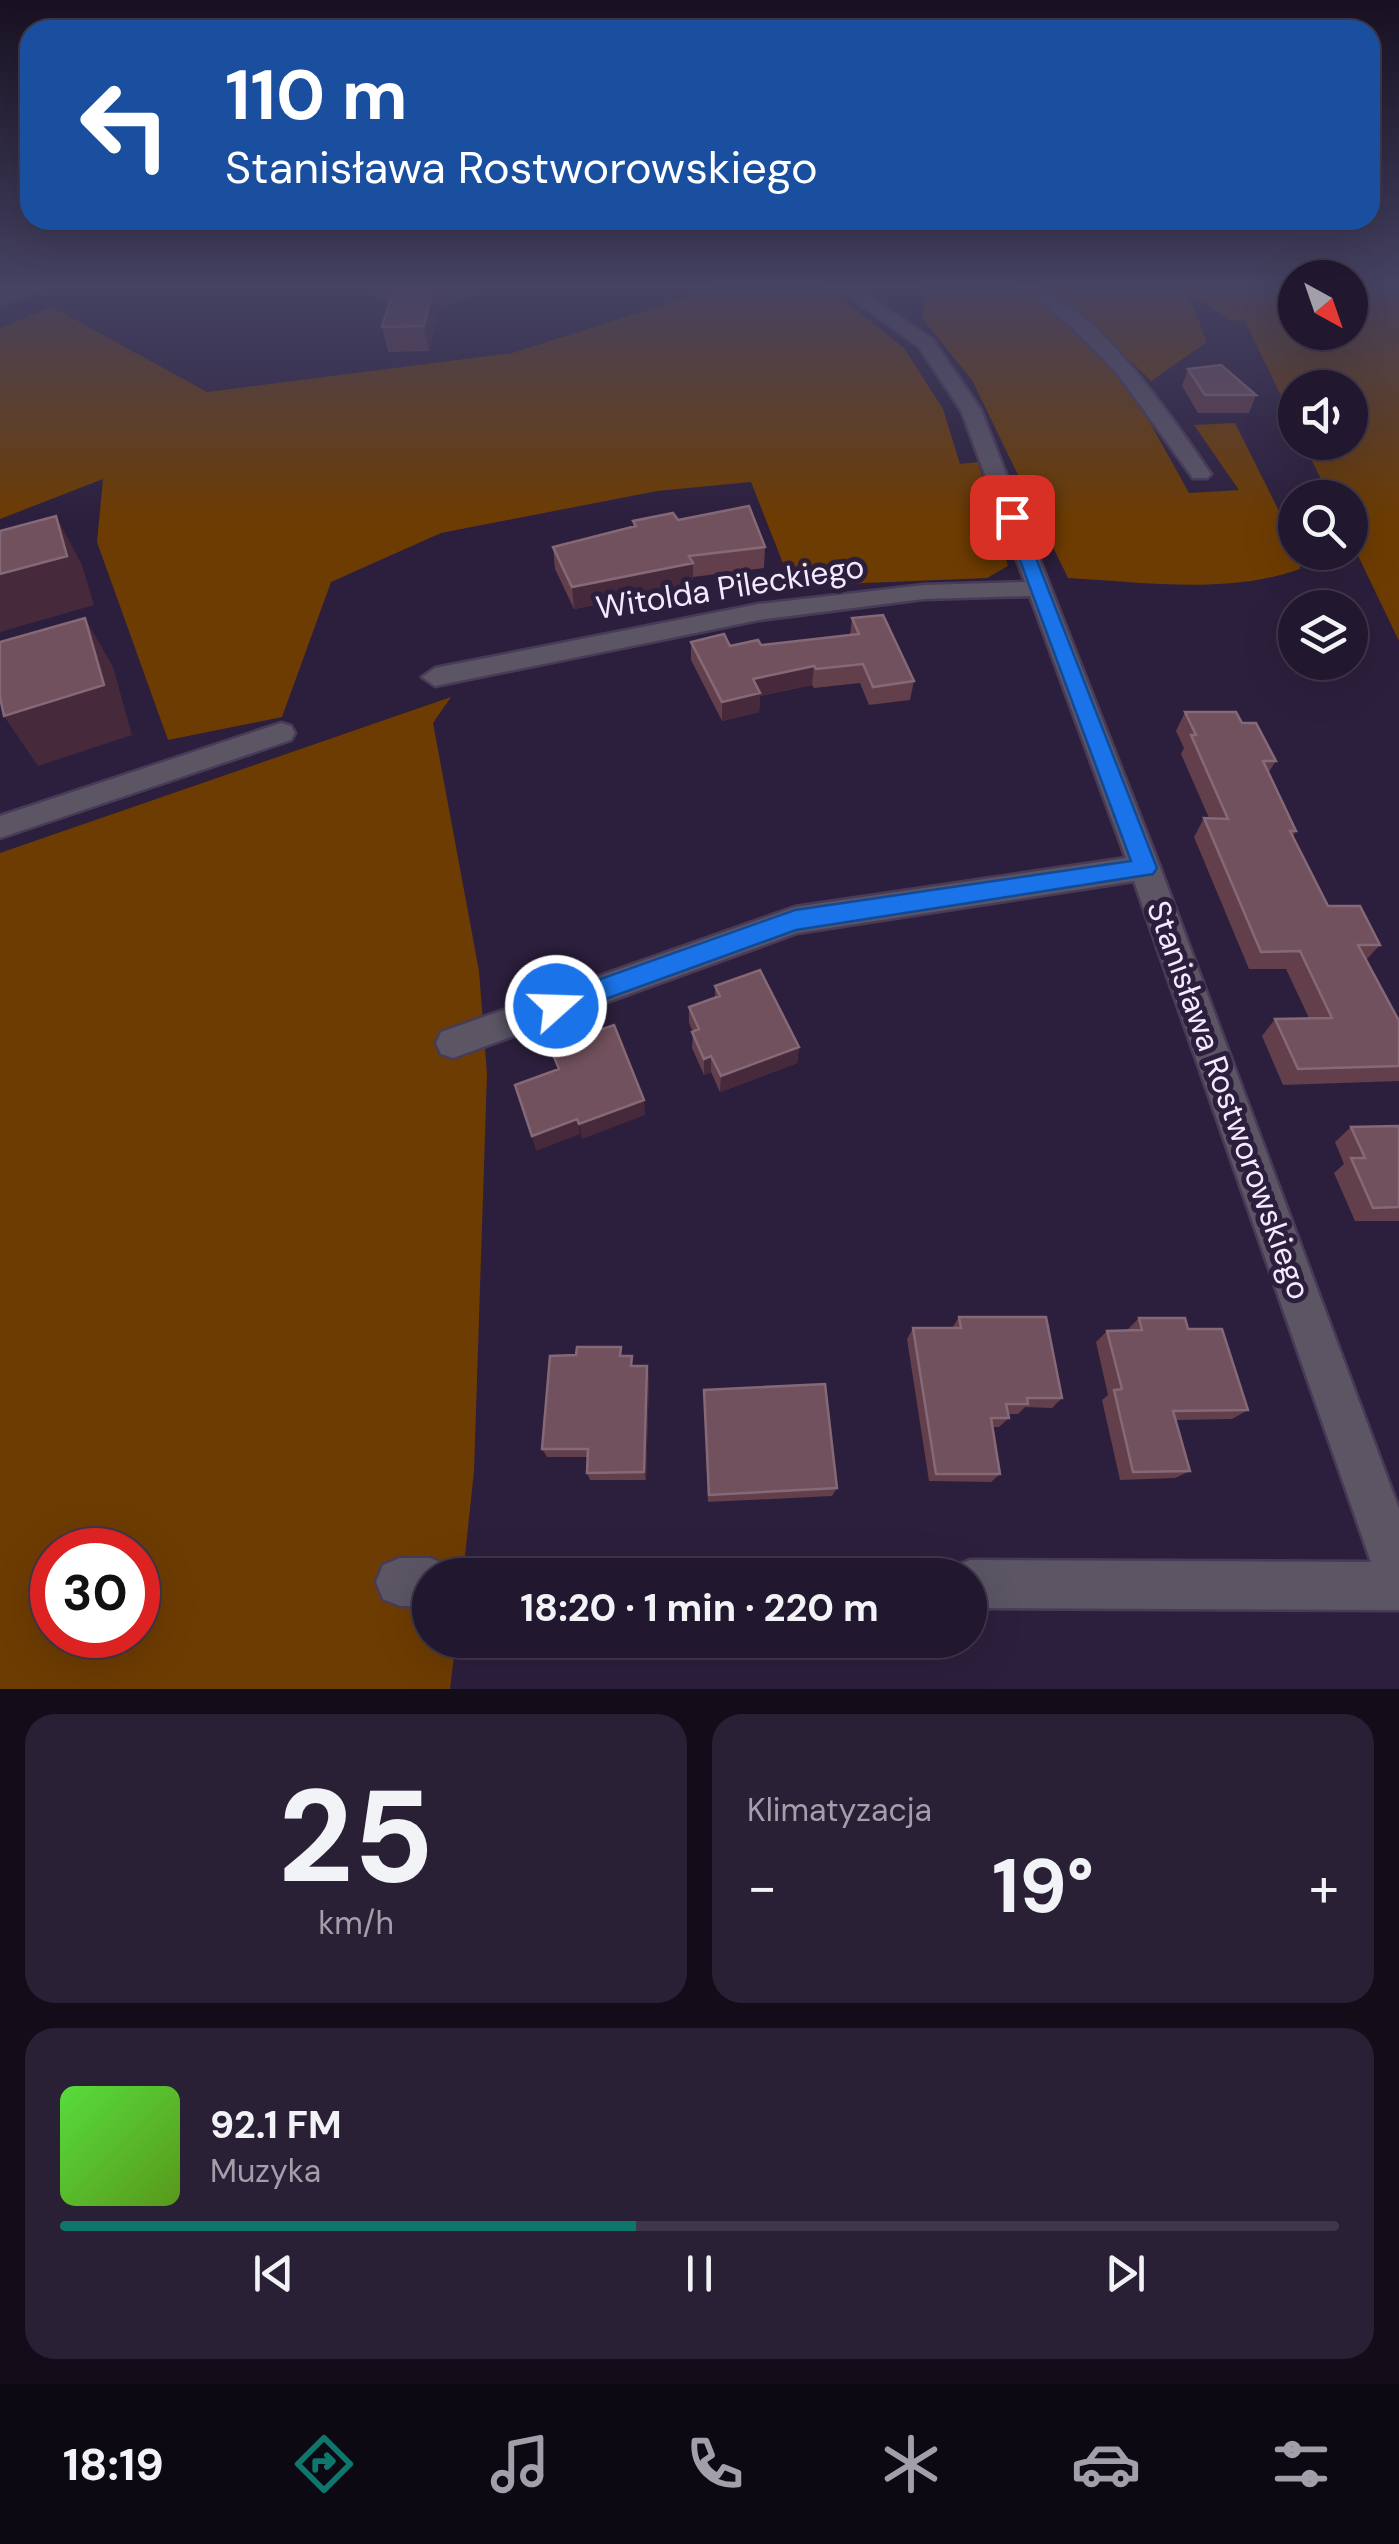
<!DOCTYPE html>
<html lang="pl">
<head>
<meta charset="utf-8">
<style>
	:root { --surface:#21172e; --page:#292036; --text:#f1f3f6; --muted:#a29faa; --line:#3e364a; --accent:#0f766e }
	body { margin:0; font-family:"DM Sans",sans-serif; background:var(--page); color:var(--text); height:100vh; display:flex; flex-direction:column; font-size:38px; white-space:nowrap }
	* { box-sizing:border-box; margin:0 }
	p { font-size:32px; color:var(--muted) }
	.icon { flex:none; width:55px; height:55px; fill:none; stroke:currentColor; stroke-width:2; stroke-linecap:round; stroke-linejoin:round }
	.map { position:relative; height:1689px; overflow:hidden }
	.panel { display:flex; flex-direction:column; gap:25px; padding:25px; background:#120d19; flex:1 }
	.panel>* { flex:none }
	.guide { position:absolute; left:20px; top:20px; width:1360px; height:210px; border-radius:30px; box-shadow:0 10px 40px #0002,0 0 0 2px var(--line); background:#1a4fa0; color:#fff; overflow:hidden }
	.needle { width:65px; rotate:140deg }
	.tools { position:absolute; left:1278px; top:260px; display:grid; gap:20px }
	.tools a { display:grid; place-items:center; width:90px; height:90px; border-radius:50%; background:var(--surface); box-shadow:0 10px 40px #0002,0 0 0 2px var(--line); font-size:50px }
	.speed { position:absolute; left:30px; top:1528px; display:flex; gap:20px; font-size:50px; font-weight:700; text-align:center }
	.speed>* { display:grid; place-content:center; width:130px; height:130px; border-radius:50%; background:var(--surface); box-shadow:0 10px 40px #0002,0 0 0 2px var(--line); line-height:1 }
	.speed .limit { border:15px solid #d22; background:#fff; color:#111 }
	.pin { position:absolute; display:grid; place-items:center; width:85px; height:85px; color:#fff; margin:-42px; border-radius:20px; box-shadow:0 5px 15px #0006 }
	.me { position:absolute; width:110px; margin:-55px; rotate:70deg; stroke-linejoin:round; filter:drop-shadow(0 0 8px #0008) }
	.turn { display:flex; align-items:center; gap:35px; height:210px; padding:0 40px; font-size:45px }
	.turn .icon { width:130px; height:130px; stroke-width:2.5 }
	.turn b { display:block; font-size:70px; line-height:85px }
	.big { font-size:75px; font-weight:700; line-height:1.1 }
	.panel .card { flex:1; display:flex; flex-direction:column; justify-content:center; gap:15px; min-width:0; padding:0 35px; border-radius:30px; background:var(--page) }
	.panel .dial { align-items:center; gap:0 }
	.dial b { font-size:130px; line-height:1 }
	.song { display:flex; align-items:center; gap:30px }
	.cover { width:120px; height:120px; border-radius:15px; background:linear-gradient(135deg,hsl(110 70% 55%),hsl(90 70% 35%)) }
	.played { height:10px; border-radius:5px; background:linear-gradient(90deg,var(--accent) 45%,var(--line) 45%) }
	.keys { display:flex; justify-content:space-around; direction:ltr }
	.heat { display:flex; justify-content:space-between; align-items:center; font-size:55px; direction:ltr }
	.panel .tiles { flex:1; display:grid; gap:25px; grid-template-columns:1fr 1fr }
	.card:last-child { grid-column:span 2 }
	.trip { position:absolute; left:412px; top:1558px; width:575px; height:100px; border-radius:50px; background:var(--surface); box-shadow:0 10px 40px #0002,0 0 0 2px var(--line); font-weight:700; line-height:100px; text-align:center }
	.tabs { display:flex; height:160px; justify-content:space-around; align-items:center; background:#0d0912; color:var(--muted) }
	.tabs .icon { width:70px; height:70px }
	.tabs .on { color:var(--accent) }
	.tabs b { font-size:45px; color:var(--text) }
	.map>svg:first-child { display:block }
	.green { fill:#6d3c02; fill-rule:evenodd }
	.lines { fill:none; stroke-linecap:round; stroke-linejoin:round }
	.street-casing { stroke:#483b58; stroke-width:5 }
	.street { fill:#5b5564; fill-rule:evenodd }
	.wall { fill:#623f4a }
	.shaded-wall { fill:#462a3c }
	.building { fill:#71515d; stroke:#866976; stroke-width:2.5 }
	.route { fill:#1a73e8; stroke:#114b97; stroke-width:2.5 }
	.labels { text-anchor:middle; stroke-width:10; stroke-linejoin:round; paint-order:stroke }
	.street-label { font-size:32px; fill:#f2eaff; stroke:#2c1f3d }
</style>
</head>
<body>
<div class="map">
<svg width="1399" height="1689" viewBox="0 0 1399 1689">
	<rect width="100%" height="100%" fill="#2c1f3d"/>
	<path class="green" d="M729,284H813L845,301L904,348L943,409L960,464L978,462L1008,566L987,578L792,586L751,482L657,491L441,533L331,582L282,717L168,740L97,542L103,479L0,519V328L52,307L207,392L512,353Z
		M927,284H1013L1049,308L1128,383L1189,493L1239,490L1194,425L1235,423L1295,543V552L1301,555L1300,569C1227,595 1144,582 1068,578L972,380L922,318Z
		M1040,284H1225L1244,321L1230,320L1187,292L1207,342L1151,381L1089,320Z
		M1227,284H1295V332H1350V284H1399V641L1350,539V498L1330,497L1303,443L1350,442V388H1295V425Z
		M451,697L433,723L479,971L487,1074L474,1471L463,1575H430V1640H456L450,1689H0V853ZM52,1550H138V1635H52Z"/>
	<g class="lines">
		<g class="street-casing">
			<path id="street" d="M26,284H48L0,305V294Z
				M832,284H851L932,339L981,410L1160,867L1399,1509V1610L970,1608V1575H950L953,1567L970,1560L1371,1562L1134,881L797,933L453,1058L441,1054L436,1043L441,1032L795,907L1126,858L1030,596L924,599L759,620L435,686L422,677L435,668L759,604L924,585L1025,582L961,410L919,347Z
				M1018,284C1081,282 1177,424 1211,474L1207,478H1193L1117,373L1074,329Z
				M281,723L291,726L295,733L291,740L0,838V816Z
				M400,1558H430L447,1565L451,1575H430V1606H400L383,1599L376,1582L383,1565Z"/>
		</g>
		<use href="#street" class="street"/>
	</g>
	<path class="wall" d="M358,284H508L439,307L429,351L388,352L382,327L389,303Z
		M1188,369L1256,395L1249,413H1198L1182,386Z
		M678,520L765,547L764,568L693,577V585L574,609L555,569L553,547L633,527V521Z
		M852,618L914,681L910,700L869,705L860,683L814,688L812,685L760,696L759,712L722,721L691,660V642L730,646L761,645L850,635Z
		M1185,712L1242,723L1276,761L1268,773L1296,831L1293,837L1328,906L1380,945L1366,960L1399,1021V1081L1283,1085L1262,1036L1275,1019L1309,1018L1286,969H1249L1194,837L1204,818H1209L1181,754L1184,748L1176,731Z
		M715,986L799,1047L797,1063L720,1092L711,1072L704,1075L692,1048L693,1032L689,1023V1007L715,998Z
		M1399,1126V1221H1355L1334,1173L1344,1164L1335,1142L1351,1127Z
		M959,1317L1062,1398L1052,1408L1025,1407L1018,1414H1008L1009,1418L999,1427H993L1000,1474L991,1482L929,1481L907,1339L913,1328H952Z
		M1139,1318L1188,1329L1248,1410L1232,1419L1176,1420L1190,1471L1175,1478L1120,1480L1102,1400L1108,1395L1096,1342L1107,1331L1127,1330Z
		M623,1356L634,1366H647L649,1376L646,1480H590L587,1473L588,1457H547L542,1449Z
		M704,1390L837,1488L832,1496L708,1502Z"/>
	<path class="shaded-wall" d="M434,284H508L439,307L429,351L424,326Z
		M56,516L82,565L94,605L0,632V574Z
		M693,563V585L574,609L572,587Z
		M85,618L113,667L132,735L38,766L4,716Z
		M814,666L812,685L760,696L759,712L722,721V702L753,679Z
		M799,1047L797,1063L720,1092L721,1076Z
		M711,1056V1072L704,1075V1059Z
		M644,1100L645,1115L582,1139L579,1124Z
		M577,1119L580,1134L536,1151L532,1136Z
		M647,1366L649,1376L646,1480L644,1472Z"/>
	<path class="building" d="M393,284H434L424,326L382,327L395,285Z
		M1221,365L1256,395H1205L1188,369Z
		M749,506L765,547L689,556L693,563L572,587L553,547L636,526L633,521L673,513L678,520Z
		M56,516L67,556L0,574V531Z
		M883,615L914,681L873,687L863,664L816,669L814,666L753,679L760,693L722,702L691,642L724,634L730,646L758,640L761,645L859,634L852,618Z
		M85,618L104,685L4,716L0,697V642Z
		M1185,712H1236L1242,723H1256L1276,761H1263L1296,831H1290L1328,906H1360L1380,945H1358L1399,1021V1066L1298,1069L1275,1019L1332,1018L1300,951L1261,952L1204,818L1228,819L1191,735H1196Z
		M760,970L799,1047L721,1076L711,1056L704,1059L692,1032L699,1029L689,1007L720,996L715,986Z
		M614,1025L644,1100L579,1124L577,1119L532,1136L515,1085L559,1069L550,1047Z
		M1399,1126V1207L1373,1208L1351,1158H1365L1351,1127Z
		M959,1317H1046L1062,1398H1027L1028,1404H1006L1009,1418H991L1000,1474H936L913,1328H961Z
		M1139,1318H1185L1188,1329H1222L1248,1410L1173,1411L1190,1471L1133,1472L1114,1390L1122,1389L1107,1331L1142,1330Z
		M577,1347H621L620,1356H632L631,1366H647L644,1472L587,1473L588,1449H542L550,1356L576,1355Z
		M825,1384L837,1488L709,1495L704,1390Z"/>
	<linearGradient id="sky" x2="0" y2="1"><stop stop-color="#181122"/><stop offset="0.55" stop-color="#454262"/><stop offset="1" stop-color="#454262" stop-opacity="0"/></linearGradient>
	<rect width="1399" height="520" fill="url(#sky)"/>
	<path class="route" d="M1006,514L1020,517L1157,868L1153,874L796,930L556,1017L547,1014L543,1006L547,998L795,910L1131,861L1004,517Z"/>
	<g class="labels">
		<g class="street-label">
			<text transform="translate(730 587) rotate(-9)" y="11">Witolda Pileckiego</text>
			<text transform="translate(1229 1100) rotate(70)" y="11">Stanisława Rostworowskiego</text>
		</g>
	</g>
</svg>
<div class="tools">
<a><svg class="needle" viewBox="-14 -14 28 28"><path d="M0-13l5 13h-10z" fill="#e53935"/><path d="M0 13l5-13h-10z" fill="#a29faa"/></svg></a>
<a><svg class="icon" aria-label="sound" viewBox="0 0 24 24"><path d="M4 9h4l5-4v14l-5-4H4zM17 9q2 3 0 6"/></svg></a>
<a><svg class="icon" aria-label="search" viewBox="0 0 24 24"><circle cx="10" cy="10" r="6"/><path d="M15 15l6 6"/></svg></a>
<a><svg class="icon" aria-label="layers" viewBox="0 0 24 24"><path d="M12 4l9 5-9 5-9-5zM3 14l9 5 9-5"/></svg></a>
</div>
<div class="speed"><div class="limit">30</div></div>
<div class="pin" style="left:1012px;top:517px;background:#d93025"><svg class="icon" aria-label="arrive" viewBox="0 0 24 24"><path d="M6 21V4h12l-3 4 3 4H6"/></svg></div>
<svg class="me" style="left:556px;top:1006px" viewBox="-20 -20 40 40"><circle r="17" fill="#1a73e8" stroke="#fff" stroke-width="3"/><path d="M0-11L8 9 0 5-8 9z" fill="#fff"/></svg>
<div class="trip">18:20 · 1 min · 220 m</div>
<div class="guide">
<div class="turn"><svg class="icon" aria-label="left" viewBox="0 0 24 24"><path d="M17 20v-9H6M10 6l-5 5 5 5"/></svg><div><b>110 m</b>Stanisława Rostworowskiego</div></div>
</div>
</div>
<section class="panel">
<div class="tiles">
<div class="card dial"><b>25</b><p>km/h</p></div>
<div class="card"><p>Klimatyzacja</p>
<div class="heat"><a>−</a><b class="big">19°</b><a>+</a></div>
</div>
<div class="card">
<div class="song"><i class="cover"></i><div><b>92.1 FM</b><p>Muzyka</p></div></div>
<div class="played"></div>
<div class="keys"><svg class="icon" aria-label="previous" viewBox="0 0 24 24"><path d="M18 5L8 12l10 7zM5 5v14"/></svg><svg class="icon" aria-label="pause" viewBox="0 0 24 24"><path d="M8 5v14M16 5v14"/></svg><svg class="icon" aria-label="next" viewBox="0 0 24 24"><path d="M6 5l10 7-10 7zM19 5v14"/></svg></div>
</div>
</div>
</section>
<nav class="tabs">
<b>18:19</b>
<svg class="icon on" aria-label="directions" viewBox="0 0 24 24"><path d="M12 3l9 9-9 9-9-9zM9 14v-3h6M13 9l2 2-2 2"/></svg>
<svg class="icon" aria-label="music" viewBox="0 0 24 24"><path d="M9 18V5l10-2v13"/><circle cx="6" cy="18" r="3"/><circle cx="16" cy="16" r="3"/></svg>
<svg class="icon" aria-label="phone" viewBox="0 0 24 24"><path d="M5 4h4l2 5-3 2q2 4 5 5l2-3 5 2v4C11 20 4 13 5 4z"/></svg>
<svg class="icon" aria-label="climate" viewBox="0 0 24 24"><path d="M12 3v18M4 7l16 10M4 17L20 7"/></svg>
<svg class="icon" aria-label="car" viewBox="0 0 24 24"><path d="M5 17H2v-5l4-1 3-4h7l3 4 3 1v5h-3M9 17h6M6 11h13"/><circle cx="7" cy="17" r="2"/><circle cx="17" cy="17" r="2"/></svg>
<svg class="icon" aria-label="filters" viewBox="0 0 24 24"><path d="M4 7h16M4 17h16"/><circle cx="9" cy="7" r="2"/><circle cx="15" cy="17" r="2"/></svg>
</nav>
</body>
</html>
